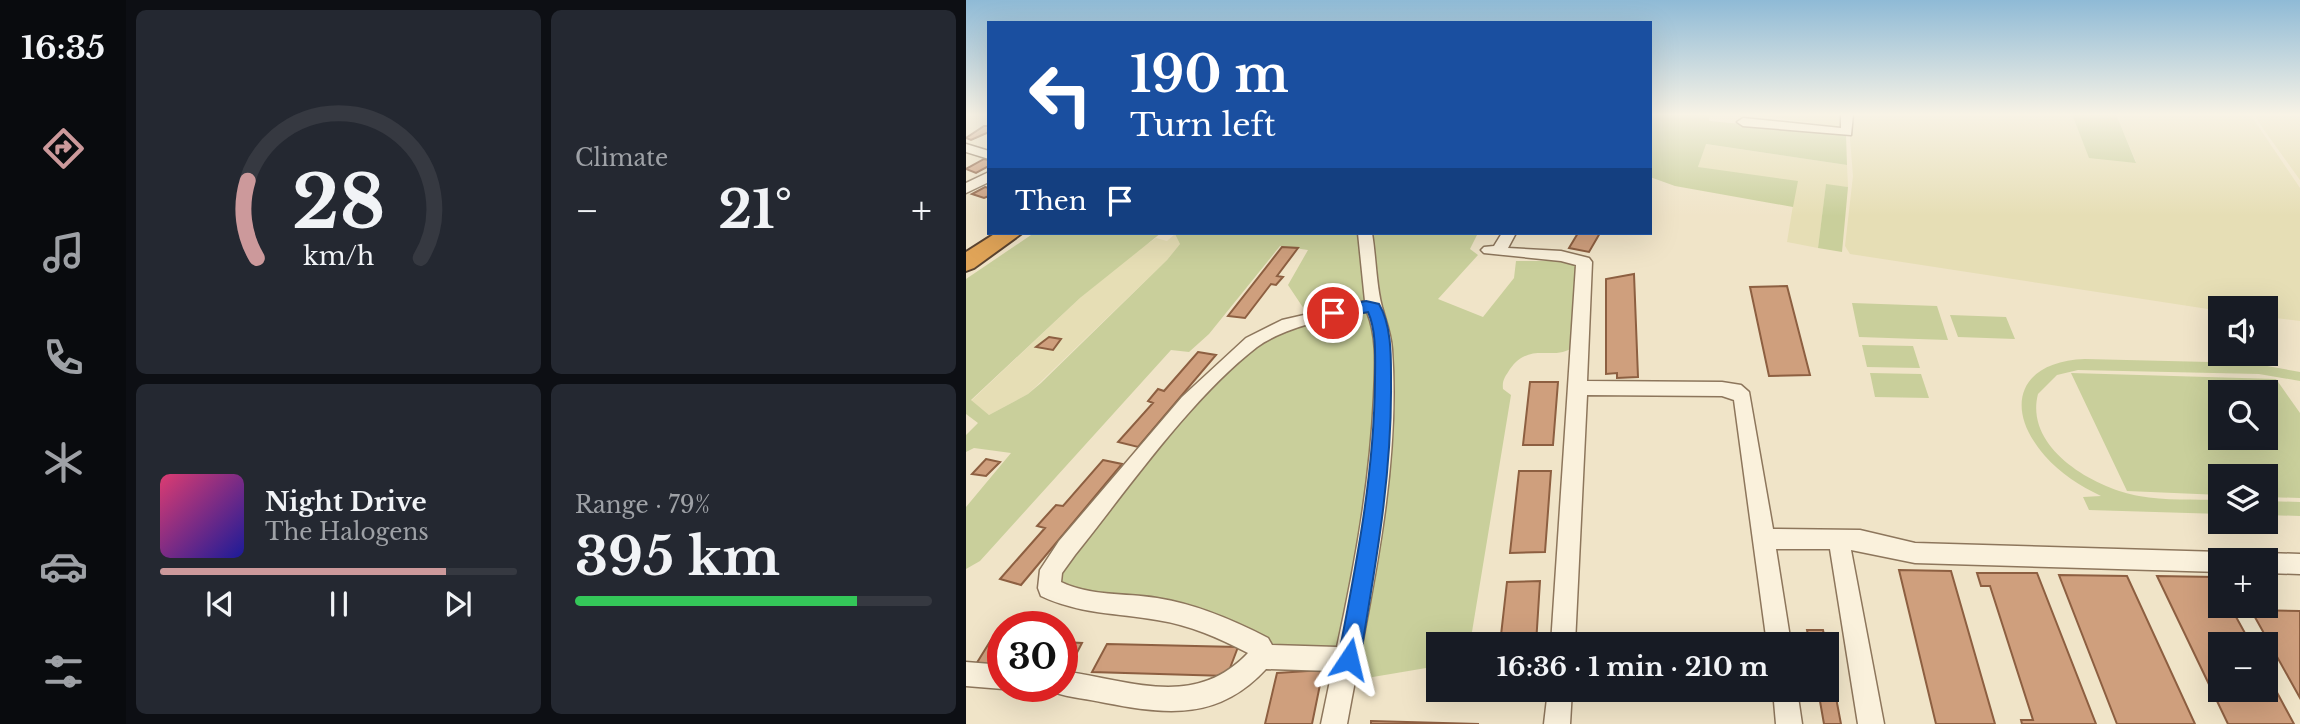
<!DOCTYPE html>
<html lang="en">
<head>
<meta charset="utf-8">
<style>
	:root { --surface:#171b24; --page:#242831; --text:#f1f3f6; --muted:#9ea1a6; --line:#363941; --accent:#cc999b }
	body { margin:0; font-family:"Libre Baskerville",serif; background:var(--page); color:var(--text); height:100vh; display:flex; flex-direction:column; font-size:26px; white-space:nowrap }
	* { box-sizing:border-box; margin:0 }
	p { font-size:23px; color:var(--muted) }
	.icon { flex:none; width:38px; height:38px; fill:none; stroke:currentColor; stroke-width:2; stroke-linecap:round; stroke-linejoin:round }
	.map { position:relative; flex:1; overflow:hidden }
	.side { display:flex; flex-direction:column; gap:10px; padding:10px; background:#0d0f14; width:840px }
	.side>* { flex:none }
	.hud { position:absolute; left:21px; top:21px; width:665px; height:214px; border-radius:0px; box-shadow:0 7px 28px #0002; background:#1a4fa0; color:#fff; overflow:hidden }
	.fabs { position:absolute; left:1242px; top:296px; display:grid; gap:14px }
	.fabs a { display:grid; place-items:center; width:70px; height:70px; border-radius:0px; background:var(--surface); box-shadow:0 7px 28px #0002; font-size:35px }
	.speed { position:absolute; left:21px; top:611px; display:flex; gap:14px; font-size:35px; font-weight:700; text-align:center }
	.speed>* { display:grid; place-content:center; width:91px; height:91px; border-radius:50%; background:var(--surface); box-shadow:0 7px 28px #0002; line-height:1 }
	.speed .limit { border:10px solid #d22; background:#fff; color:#111 }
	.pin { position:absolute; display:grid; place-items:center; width:60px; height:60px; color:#fff; margin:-30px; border:4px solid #fff; border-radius:50%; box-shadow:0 2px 7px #0007 }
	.me { position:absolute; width:77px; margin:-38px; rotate:10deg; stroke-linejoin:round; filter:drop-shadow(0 0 5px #0008) }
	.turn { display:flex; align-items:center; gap:24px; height:147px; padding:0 28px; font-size:32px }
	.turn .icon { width:91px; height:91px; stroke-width:2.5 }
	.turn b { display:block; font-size:49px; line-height:60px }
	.then { display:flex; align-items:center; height:66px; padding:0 28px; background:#0003; gap:14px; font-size:26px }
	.big { font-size:52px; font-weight:700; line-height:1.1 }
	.side .tile { flex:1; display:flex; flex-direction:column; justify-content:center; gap:10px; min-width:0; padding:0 24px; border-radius:10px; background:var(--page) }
	.side .dial { align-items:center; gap:0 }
	.dial svg { height:182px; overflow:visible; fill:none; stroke:var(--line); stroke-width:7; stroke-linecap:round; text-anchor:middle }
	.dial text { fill:var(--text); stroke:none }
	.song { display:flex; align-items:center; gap:21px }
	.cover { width:84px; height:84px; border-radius:10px; background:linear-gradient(135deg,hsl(340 70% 55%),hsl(240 70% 35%)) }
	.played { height:7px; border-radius:4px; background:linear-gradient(90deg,var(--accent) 80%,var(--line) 80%) }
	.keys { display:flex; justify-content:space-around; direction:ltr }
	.heat { display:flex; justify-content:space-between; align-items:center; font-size:38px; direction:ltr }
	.charge { height:10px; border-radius:5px; background:linear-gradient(90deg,#34c759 79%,var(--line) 0) }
	.side .tiles { flex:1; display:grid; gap:10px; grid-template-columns:repeat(2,1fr) }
	.trip { position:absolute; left:460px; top:632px; width:413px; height:70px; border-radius:0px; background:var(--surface); box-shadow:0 7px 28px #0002; font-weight:700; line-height:70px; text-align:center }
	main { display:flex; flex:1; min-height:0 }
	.dock { display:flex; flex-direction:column; width:126px; justify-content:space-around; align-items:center; background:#090b0e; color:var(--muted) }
	.dock .icon { width:49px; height:49px }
	.dock .active { color:var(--accent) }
	.dock b { font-size:32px; color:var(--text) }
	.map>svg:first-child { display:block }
	.farmland { fill:#e6deb5 }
	.green { fill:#c9cf9b; fill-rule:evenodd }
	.building { fill:#cf9f7d; stroke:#8d5f41; stroke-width:2 }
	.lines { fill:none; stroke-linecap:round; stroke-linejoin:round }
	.minor-casing { stroke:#8d765c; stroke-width:3 }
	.highway-casing { stroke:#5b4430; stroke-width:4 }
	.minor { fill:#faf1dc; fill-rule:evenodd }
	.highway { fill:#e0a458; fill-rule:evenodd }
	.route { fill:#1a73e8; stroke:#114b97; stroke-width:2 }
</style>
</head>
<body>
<main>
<nav class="dock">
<b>16:35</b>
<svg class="icon active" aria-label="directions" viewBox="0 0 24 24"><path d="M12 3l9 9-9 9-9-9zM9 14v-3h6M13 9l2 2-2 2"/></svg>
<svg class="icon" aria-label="music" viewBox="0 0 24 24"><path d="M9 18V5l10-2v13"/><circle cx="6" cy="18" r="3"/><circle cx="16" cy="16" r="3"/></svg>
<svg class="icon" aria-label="phone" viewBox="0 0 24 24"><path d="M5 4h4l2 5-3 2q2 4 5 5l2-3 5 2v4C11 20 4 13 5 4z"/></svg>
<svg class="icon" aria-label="climate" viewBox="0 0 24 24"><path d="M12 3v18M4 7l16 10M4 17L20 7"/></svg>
<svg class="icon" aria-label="car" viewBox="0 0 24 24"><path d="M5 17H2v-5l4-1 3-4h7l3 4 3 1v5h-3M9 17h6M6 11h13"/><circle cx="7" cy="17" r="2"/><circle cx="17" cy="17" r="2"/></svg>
<svg class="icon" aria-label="filters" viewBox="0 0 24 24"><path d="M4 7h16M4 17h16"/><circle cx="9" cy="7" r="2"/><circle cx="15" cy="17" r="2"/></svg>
</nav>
<section class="side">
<div class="tiles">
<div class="tile dial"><svg viewBox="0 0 100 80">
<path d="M14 69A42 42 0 1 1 86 69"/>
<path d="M14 69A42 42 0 0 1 10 35" stroke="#cc999b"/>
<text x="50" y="56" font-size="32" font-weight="700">28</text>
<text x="50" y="72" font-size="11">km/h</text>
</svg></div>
<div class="tile"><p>Climate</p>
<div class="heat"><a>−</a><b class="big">21°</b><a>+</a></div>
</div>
<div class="tile">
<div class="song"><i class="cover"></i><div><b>Night Drive</b><p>The Halogens</p></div></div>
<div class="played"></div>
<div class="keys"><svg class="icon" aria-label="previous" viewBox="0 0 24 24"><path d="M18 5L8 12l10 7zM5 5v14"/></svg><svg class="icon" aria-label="pause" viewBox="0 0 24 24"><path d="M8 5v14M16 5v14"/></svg><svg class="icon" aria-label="next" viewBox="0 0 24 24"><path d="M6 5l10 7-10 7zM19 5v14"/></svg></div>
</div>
<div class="tile"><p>Range · 79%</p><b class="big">395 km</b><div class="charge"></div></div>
</div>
</section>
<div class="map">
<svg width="1334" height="724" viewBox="0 0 1334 724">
	<rect width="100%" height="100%" fill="#f0e4c8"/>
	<path class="farmland" d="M785,114H879V127L860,125Z
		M882,114H1106L1124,157L1170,162L1150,114H1284L1334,188V321L1300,317V308H1255V311L884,254L879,246L887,176Z
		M1288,114H1334V180L1298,130Z
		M739,144L881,165L882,187L860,185L852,248L821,242L827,205L732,167Z
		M209,234L214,244L201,260L62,394L23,415L5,401L114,298L168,253L190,238L201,241Z"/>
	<path class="green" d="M684,114H744L743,121L874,133L880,135L881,165L740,144L732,167L832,181L827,207L709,186L684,177Z
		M1106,114H1150L1170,163L1123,158Z
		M860,184L882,187L876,252L852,248Z
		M68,233H195L114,298L5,400L23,415L62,394L75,383L201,260L214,244L209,234L205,233H395L403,296L398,302L350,313L340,312L322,285L342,250L314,246L243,334L223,352L205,350L14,561L0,569V507L45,453L8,448L0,452V435L12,423L0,414V279Z
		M406,233H512L504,249L512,255L472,299L517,317L548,278L550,261H607L613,265L609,346C587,363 565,340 544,369C539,377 536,380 537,389L545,395L504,644H472V666L395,679L391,673L400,609L419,324Z
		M886,303L971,306L982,340L893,337Z
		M402,311C426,421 397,525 377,633L371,646C325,662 143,599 87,584L90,571C155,492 242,360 339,322L341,330L389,319L391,312Z
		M984,315L1040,317L1049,339L992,337Z
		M896,345L947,346L954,368L901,367Z
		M1119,359L1285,363L1334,372V381L1293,374L1112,370L1091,375L1072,394C1058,448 1128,488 1173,496C1199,501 1228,499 1255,500V514L1123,510L1117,497L1135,496C1114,486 1094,473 1079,456C1036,407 1054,361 1119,359Z
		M904,373L955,374L963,398L909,397Z
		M1105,373L1310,379L1334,413V498L1300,497V476H1255V495L1161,491ZM1255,392H1300V438H1255Z
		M1300,501L1334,502V516L1300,515Z"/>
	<path class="building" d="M18,126H23V132L5,140L0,138Z
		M18,159L23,160V166L10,173L0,169Z
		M19,187L23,188V196L18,198L6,194Z
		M612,233H634L623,252L603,248Z
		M316,247L332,248L311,276L317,277L310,285L305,284L279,318L262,316Z
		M668,274L672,377L651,378V373L640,374V279Z
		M821,286L844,375L803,376L784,287Z
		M83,337L95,339L87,350L70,347Z
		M232,352L250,355L172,447L152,442L187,403L182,401L192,389L198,391Z
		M564,382H592L587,445H557Z
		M20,459L34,462L20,476L6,474Z
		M137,460L156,464L55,585L34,579L79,528L71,526L90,505L97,506Z
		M553,471H585L579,552L544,553Z
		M933,570L985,571L1029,724H970Z
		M1011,573H1071L1130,724H1056L1055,720H1067L1024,586H1015Z
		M1093,575L1161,576L1229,724H1151Z
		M1191,576L1249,577L1255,588V606H1264L1285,644H1255V690H1300V672L1328,724H1262Z
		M574,581L570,644H534L541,582Z
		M1285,610L1334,611V698Z
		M841,630H857L860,644H844Z
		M25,640H37V670L7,669Z
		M96,642L116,643L101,672H96Z
		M141,644L272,647L261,676L126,672Z
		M861,650L875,724H858L852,690H861Z
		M357,670L346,724H299L311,673Z
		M405,721L513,724H405Z"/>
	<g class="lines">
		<g class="minor-casing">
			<path id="minor" d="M875,114H887L885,135L777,126L771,122L777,118L875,128Z
				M0,144L23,151V159L0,152Z
				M23,172V182L0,193V183Z
				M392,233H406C410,257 410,284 416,307C420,321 425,334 426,349C435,474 403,603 381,724H355L366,671L300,669C253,720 203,715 140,703C123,699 104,698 87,692L85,686H96V671C164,680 228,710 282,653C253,638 224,625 191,620C151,613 113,614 75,596L72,588L74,570L93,541L216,397L280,338L316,320L399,301ZM401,312C412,339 409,369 408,397C404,482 389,564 371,647L306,645L302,638C267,620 230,604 191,598C159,593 124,596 95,582L96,573L109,555C162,489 224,399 291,347C317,328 370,315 401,312Z
				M536,233H550L542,248L595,251L623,258L626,262L621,381L756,382L775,385L783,392L807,529L894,530L949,543L1255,552L1263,555L1265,560H1255V572L949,563L885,550L918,724H892L864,549H810L825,644H801L768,400L756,396L621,395L609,644H585L610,265L595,261L518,253L515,250L518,247L528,246Z
				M1300,553L1334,554V574L1300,573V560H1290L1292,556Z
				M0,662L37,665V686H45L37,689L0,686Z
				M582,690H606L604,724H578Z
				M807,690H831L836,724H810Z"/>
		</g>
		<g class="highway-casing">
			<path id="highway" d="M30,233H56L8,268L0,271V252Z"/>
		</g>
		<use href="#minor" class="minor"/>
		<use href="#highway" class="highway"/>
	</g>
	<linearGradient id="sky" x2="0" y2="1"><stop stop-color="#8fbad6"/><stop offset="0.53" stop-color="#f8f3e6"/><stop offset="1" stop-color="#f8f3e6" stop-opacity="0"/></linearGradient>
	<rect width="1334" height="216" fill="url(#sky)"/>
	<path class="route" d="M400,301L413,304C426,326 425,358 425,383C426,477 409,567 394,659L391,667L383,670L375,667L372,659C390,566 408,476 409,381C409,360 411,332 402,312L367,318L359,313L362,309Z"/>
</svg>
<div class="fabs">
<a><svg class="icon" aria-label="sound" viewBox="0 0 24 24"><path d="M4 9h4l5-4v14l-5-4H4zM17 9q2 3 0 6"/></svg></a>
<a><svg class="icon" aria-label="search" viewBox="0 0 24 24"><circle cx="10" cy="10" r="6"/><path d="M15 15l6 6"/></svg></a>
<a><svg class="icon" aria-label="layers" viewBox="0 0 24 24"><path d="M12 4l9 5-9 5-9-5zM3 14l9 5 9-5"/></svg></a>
<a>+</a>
<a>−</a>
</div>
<div class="speed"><div class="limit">30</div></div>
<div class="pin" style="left:367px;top:313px;background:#d93025"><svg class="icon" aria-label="arrive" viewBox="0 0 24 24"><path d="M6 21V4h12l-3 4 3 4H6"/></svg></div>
<svg class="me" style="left:383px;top:659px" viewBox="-20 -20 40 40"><path d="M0-17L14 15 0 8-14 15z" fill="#1a73e8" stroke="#fff" stroke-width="4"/></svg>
<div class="trip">16:36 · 1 min · 210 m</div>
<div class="hud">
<div class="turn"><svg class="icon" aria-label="left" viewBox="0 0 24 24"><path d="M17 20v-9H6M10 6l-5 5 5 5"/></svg><div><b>190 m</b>Turn left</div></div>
<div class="then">Then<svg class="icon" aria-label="arrive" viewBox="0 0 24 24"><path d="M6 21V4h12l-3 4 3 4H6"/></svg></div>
</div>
</div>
</main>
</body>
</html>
